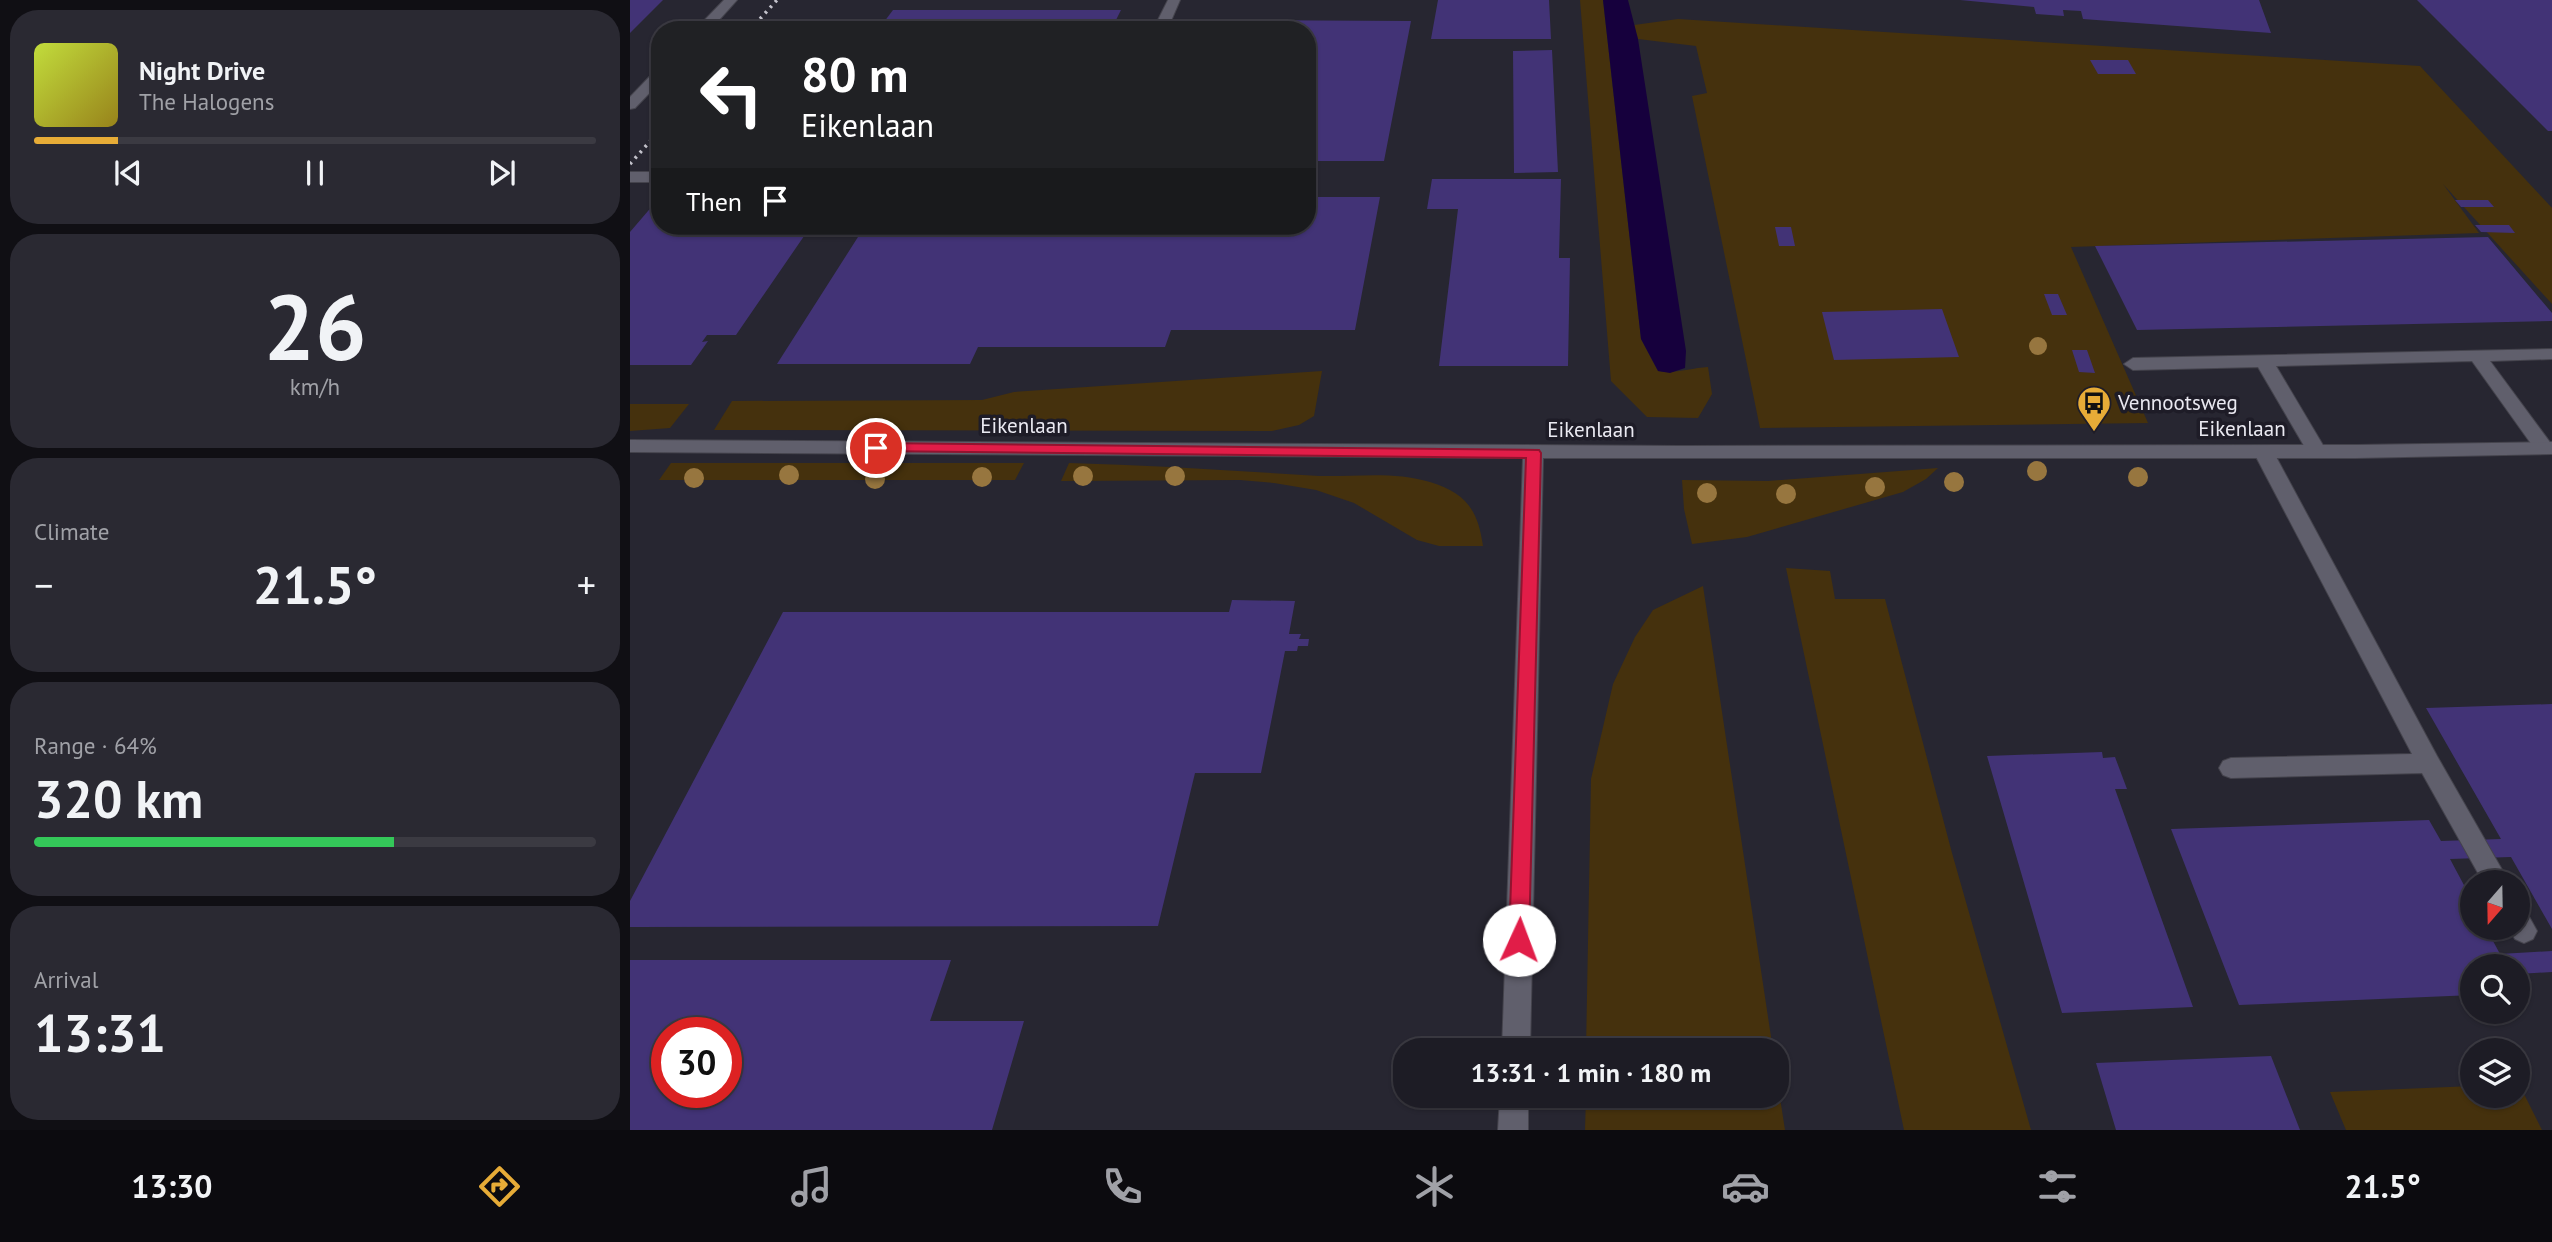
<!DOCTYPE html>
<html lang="en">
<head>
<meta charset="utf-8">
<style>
	:root { --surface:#1d1c25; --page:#2a2932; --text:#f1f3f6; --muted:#a0a1a7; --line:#3b3a42; --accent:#e7ac37 }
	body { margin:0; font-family:"PT Sans",sans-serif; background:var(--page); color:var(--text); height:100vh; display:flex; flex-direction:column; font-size:26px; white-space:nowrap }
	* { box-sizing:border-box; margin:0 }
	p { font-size:23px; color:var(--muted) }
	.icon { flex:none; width:38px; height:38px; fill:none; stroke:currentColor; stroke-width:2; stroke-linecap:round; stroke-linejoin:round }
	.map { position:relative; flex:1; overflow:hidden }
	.drawer { display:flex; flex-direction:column; gap:10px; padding:10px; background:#100f14; width:630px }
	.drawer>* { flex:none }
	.banner { position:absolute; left:21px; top:21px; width:665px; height:214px; border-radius:28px; box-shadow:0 2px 5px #0004,0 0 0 2px var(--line); background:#202124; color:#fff; overflow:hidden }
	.needle { width:46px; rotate:200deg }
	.buttons { position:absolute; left:1830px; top:870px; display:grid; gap:14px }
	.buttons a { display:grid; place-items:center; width:70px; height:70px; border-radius:50%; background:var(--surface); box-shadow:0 2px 5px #0004,0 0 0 2px var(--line); font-size:35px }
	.speed { position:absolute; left:21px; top:1017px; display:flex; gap:14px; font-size:35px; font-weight:700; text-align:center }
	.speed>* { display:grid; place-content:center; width:91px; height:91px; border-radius:50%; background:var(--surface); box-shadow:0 2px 5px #0004,0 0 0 2px var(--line); line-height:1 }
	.speed .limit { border:10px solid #d22; background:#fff; color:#111 }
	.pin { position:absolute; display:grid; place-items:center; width:60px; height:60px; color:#fff; margin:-30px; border:4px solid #fff; border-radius:50%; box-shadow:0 2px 7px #0007 }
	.me { position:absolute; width:77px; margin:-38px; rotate:2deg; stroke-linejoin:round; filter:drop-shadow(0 0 5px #0008) }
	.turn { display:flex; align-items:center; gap:24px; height:147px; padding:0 35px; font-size:32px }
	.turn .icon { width:91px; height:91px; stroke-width:2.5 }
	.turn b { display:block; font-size:49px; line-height:60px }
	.then { display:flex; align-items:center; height:66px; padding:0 35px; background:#0003; gap:14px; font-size:26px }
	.big { font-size:52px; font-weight:800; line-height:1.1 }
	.drawer .tile { flex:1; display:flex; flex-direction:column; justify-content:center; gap:10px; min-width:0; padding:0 24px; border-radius:28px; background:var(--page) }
	.drawer .dial { align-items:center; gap:0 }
	.dial b { font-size:91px; line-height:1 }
	.song { display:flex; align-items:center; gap:21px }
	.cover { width:84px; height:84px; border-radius:10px; background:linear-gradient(135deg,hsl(70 70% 55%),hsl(50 70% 35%)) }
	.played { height:7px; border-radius:4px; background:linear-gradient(90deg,var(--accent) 15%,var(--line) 15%) }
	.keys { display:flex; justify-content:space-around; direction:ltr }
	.heat { display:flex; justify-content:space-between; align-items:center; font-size:38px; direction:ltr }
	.charge { height:10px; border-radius:5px; background:linear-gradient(90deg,#34c759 64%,var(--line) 0) }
	.trip { position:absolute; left:763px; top:1038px; width:396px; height:70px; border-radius:28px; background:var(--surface); box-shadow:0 2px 5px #0004,0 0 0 2px var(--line); font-weight:800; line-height:70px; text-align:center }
	.tabs { display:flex; height:112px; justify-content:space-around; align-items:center; background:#0c0b0f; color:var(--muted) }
	.tabs .icon { width:49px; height:49px }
	.tabs .active { color:var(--accent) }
	.tabs b { font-size:32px; color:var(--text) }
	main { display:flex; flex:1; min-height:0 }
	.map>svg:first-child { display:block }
	.green { fill:#45310d }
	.water { fill:#16003d }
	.building { fill:#423376; fill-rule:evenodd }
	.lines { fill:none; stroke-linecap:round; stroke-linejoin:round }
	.service-casing { stroke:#44434c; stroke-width:2 }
	.minor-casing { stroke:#44434c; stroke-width:2 }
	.service { fill:#605f6c; fill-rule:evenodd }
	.minor { fill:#605f6c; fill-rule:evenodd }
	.rail { stroke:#c3c2cb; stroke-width:3.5; stroke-dasharray:2.5 5; stroke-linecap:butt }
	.tree { fill:#97763f }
	.route { fill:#e11d48; stroke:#92132f; stroke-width:2 }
	.labels { text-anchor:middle; stroke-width:7; stroke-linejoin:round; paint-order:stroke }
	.poi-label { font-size:21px; fill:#eae9f1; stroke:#1e1c27; text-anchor:start }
	.street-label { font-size:21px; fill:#eae9f1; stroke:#1e1c27 }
</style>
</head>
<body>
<main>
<section class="drawer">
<div class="tile">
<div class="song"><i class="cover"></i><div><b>Night Drive</b><p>The Halogens</p></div></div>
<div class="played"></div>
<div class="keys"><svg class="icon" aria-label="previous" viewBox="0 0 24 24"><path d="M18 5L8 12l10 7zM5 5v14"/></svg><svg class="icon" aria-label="pause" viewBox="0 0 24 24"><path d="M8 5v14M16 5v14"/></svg><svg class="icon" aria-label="next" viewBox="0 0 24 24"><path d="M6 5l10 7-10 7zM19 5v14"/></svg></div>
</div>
<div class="tile dial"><b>26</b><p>km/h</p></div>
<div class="tile"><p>Climate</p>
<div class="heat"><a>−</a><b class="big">21.5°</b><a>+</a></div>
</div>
<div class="tile"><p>Range · 64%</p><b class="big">320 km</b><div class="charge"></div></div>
<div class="tile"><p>Arrival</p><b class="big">13:31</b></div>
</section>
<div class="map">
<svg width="1922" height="1130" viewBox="0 0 1922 1130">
	<rect width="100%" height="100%" fill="#272631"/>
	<path class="green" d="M950,0H973L1011,339L1028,371C1044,374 1061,368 1078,367L1082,394L1068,418L1017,417L981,381Z
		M1048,19L1790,66L1922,208V304L1813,184L1849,233L1441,247L1518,423L1130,428L1062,96L1077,93L1066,46L1008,39L1004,25Z
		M692,371L684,416L669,425L642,431L84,430L102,401L352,400L384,392Z
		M0,404H59L40,428L0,431Z
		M41,463H394L385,480H29Z
		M439,463C522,465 605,471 689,476C725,477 764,471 800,482C836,493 848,510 853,546H809L787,540L724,503L686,490L644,483L610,480L431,481Z
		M1308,468L1296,479L1273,492L1117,537L1062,544L1054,509L1052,480L1138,481Z
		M1156,568L1200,571L1205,599H1255L1322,853L1401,1130H1274Z
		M1073,586L1143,1050H956L961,779L983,684L1005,637L1023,610Z
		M1146,1072L1155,1130H955L956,1096H1146Z
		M1889,1084L1912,1130H1716L1700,1092L1843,1086V1096H1888Z"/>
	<path class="water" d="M973,0H998L1008,39L1056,351L1055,368L1040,373L1028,371L1011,339Z"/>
	<path class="building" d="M0,0H33L0,33Z
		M808,0H919L921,39H801Z
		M1330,0H1629L1641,33L1453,19L1451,11L1433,10L1434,16L1406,14L1404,7Z
		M1787,0H1922V131H1918Z
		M263,10H491L481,30H248Z
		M598,20L781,21L754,161H677V30H594Z
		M234,21L227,30L169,29L188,22Z
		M922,50L928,172L884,173L883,51Z
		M1460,60H1498L1506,74H1468Z
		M802,179H931L929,258H940L938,366H809L828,209H797Z
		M30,197V226H181L106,335H77L72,342L78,341L61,365H0V232Z
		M677,197H750L725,330H541L535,347H348L340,364H147L235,226H677Z
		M1825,200H1858L1864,207H1831Z
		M1845,225H1879L1885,233L1851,232Z
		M1145,227H1161L1165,246H1149Z
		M1858,237L1922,313V321L1507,330L1465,246Z
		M1414,294H1428L1437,315H1422Z
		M1312,309L1329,357L1204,360L1192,312Z
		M1442,350H1457L1465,373L1449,372Z
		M602,600L665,601L659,634H671L669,639H679L678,646H668L667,651H655L631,773H565L528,926L0,927V901L153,612H599Z
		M1922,704V929L1881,857L1820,859L1843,902V928H1856L1870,954L1922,951V972L1888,974V966H1843V995L1609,1005L1541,829L1799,820L1811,841L1871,839L1796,708Z
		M1472,752L1473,758L1485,757L1497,789H1485L1563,1007L1432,1013L1357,756Z
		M0,960H321L300,1021H394L362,1130H0ZM37,1032H96V1092H37Z
		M1641,1056L1670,1130H1486L1466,1063Z"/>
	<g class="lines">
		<g class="service-casing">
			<path id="service" d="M1922,349V359L1860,361L1922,445L1921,452H1907L1842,361L1646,366L1697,452L1694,456H1680L1628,367L1503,370L1494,364L1503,358Z
				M1634,447L1641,449L1644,453L1807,756L1879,882H1853L1792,773L1601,778L1593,775L1589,768L1593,761L1601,758L1782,754L1624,453L1627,449Z
				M1888,910L1897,913L1907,931L1903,939L1894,943L1885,939L1878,928H1888Z"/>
		</g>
		<g class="minor-casing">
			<path id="minor" d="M94,0H107L80,30H65Z
				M538,0H550L537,30H523Z
				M30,70V82L5,108L0,109V97L25,71Z
				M0,172H30V182H0Z
				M0,440L1050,446L1726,445L1922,442V454L1726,458H913L900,1050H872L893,458L0,452Z
				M870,1096H898V1130H868Z"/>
		</g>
		<use href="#service" class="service"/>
		<use href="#minor" class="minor"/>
		<path class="rail" d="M120,30L147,0
			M0,164L30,130"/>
	</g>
	<g class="tree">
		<circle cx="1408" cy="346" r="9"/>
		<circle cx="1407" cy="471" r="10"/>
		<circle cx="159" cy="475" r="10"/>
		<circle cx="453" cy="476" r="10"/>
		<circle cx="545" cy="476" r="10"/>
		<circle cx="352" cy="477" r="10"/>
		<circle cx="1508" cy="477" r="10"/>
		<circle cx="64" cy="478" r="10"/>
		<circle cx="245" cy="479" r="10"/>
		<circle cx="1324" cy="482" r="10"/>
		<circle cx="1245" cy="487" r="10"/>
		<circle cx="1077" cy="493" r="10"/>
		<circle cx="1156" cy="494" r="10"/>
	</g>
	<path class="route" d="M246,443L909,450L911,453L899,940L896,947L889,949L882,947L879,940L896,458L241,451L239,448L241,445Z"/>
	<defs>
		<g id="bus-pin" transform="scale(1.75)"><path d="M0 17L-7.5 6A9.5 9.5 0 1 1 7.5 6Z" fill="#e7ac37" stroke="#1e1c27"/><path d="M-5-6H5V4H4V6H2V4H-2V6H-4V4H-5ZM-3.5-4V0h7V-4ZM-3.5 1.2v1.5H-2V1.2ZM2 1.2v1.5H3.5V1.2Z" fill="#111"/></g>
	</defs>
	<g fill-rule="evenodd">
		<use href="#bus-pin" x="1464" y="403"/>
	</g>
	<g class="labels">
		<g class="poi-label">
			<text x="1488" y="410">Vennootsweg</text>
		</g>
		<g class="street-label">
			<text x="394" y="433">Eikenlaan</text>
			<text x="1612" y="436">Eikenlaan</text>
			<text x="961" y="437">Eikenlaan</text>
		</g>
	</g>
</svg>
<div class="buttons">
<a><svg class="needle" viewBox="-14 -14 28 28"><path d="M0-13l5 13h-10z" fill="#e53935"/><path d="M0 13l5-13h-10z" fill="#a0a1a7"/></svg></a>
<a><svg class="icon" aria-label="search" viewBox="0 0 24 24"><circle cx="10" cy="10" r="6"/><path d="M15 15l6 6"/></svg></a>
<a><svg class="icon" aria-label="layers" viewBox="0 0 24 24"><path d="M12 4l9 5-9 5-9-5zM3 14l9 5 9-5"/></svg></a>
</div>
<div class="speed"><div class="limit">30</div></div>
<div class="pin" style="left:246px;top:448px;background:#d93025"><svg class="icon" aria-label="arrive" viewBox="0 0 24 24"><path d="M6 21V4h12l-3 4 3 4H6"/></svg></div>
<svg class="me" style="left:889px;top:940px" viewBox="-20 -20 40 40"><circle r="19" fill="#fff"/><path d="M0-13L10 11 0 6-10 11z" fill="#e11d48"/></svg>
<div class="trip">13:31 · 1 min · 180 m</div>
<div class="banner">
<div class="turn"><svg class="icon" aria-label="left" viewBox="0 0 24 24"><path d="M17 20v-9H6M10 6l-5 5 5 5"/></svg><div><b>80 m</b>Eikenlaan</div></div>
<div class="then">Then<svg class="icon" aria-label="arrive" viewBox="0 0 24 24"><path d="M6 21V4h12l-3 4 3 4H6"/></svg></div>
</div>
</div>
</main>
<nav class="tabs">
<b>13:30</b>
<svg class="icon active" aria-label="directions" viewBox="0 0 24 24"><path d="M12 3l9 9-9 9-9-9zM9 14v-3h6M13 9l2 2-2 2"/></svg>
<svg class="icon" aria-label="music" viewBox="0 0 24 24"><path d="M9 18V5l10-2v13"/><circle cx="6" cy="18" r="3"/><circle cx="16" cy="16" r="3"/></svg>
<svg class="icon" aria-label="phone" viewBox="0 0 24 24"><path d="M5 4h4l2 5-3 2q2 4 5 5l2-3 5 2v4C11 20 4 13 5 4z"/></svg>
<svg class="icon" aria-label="climate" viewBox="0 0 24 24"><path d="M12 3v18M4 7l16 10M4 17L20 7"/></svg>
<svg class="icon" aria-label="car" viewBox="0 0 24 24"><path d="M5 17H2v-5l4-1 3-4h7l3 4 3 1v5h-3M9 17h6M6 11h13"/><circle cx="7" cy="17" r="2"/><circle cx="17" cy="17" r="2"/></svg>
<svg class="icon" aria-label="filters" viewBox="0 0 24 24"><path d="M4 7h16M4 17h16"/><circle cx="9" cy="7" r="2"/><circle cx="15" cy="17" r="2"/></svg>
<b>21.5°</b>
</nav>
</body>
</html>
